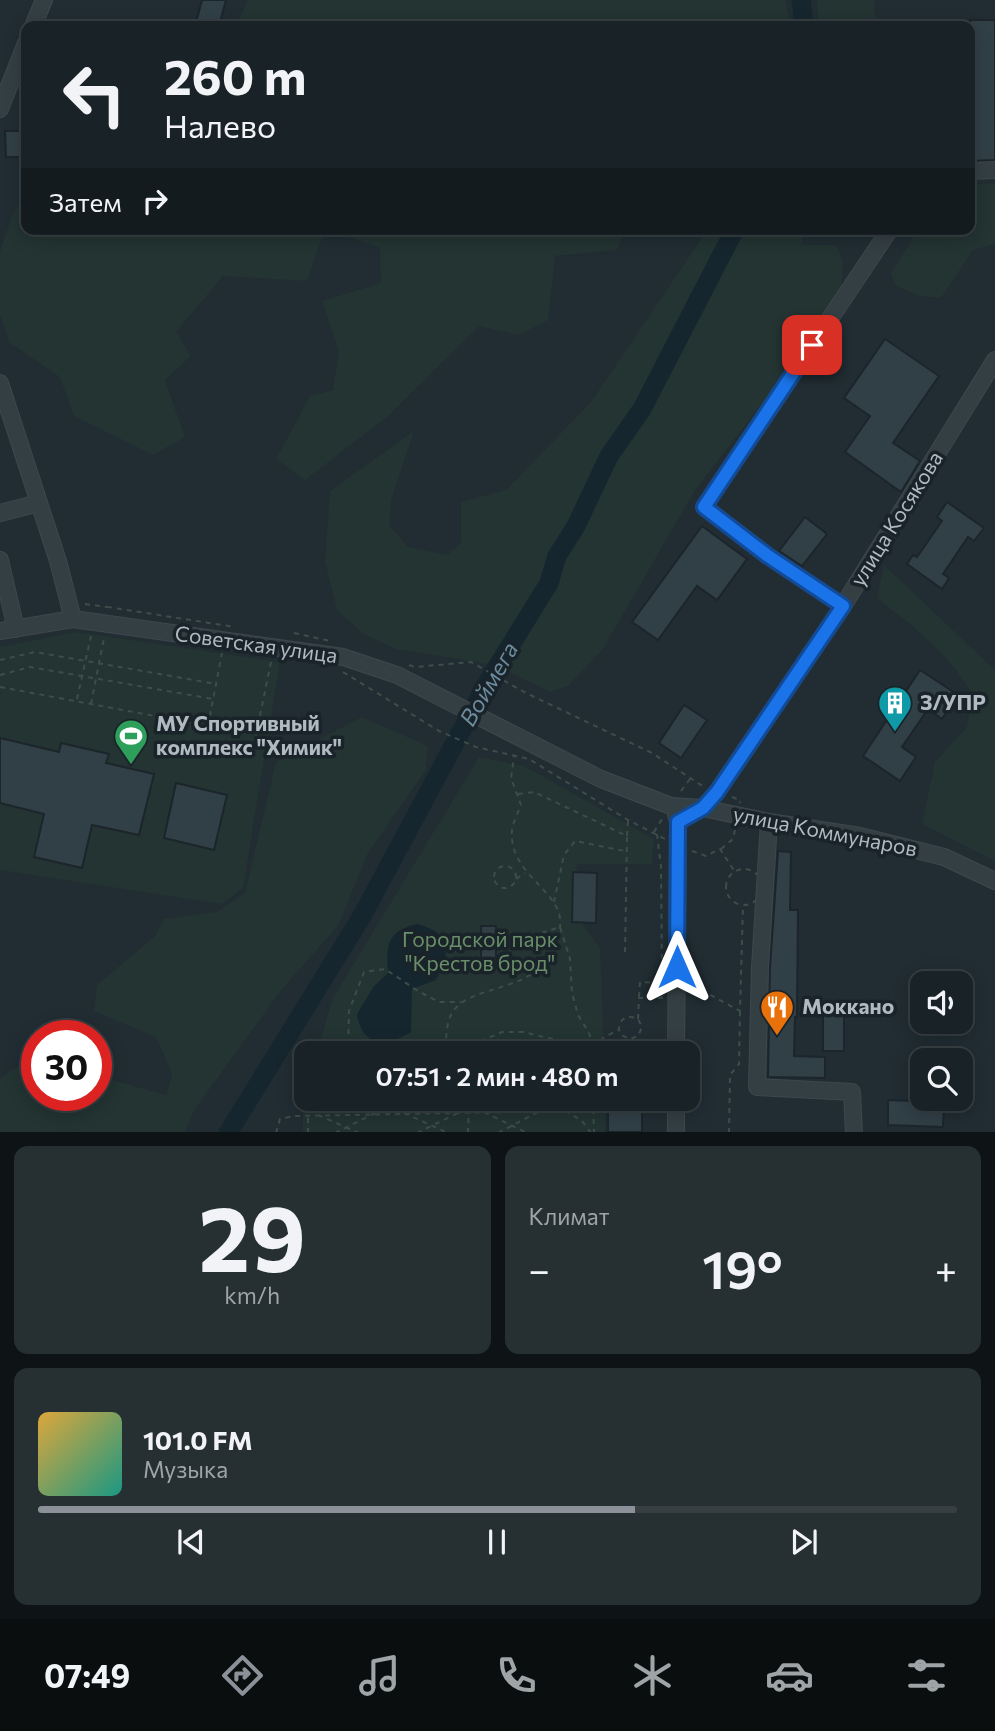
<!DOCTYPE html>
<html lang="ru">
<head>
<meta charset="utf-8">
<style>
	:root { --surface:#192226; --page:#262f32; --text:#f1f3f6; --muted:#9fa4a7; --line:#373f43; --accent:#8c9099 }
	body { margin:0; font-family:Commissioner,sans-serif; background:var(--page); color:var(--text); height:100vh; display:flex; flex-direction:column; font-size:26px; white-space:nowrap }
	* { box-sizing:border-box; margin:0 }
	p { font-size:23px; color:var(--muted) }
	.icon { flex:none; width:38px; height:38px; fill:none; stroke:currentColor; stroke-width:2; stroke-linecap:round; stroke-linejoin:round }
	.map { position:relative; height:1132px; overflow:hidden }
	.side { display:flex; flex-direction:column; gap:14px; padding:14px; background:#0e1315; flex:1 }
	.side>* { flex:none }
	.top-card { position:absolute; left:21px; top:21px; width:954px; height:214px; border-radius:14px; box-shadow:0 4px 18px #0003,0 0 0 2px var(--line); background:#192226; color:var(--text); overflow:hidden }
	.buttons { position:absolute; left:910px; top:971px; display:grid; gap:14px }
	.buttons a { display:grid; place-items:center; width:63px; height:63px; border-radius:14px; background:var(--surface); box-shadow:0 4px 18px #0003,0 0 0 2px var(--line); font-size:35px }
	.speed { position:absolute; left:21px; top:1020px; display:flex; gap:14px; font-size:35px; font-weight:700; text-align:center }
	.speed>* { display:grid; place-content:center; width:91px; height:91px; border-radius:50%; background:var(--surface); box-shadow:0 4px 18px #0003,0 0 0 2px var(--line); line-height:1 }
	.speed .limit { border:10px solid #d22; background:#fff; color:#111 }
	.pin { position:absolute; display:grid; place-items:center; width:60px; height:60px; color:#fff; margin:-30px; border-radius:14px; box-shadow:0 4px 10px #0006 }
	.me { position:absolute; width:77px; margin:-38px; rotate:0deg; stroke-linejoin:round; filter:drop-shadow(0 0 5px #0008) }
	.turn { display:flex; align-items:center; gap:24px; height:147px; padding:0 28px; font-size:32px }
	.turn .icon { width:91px; height:91px; stroke-width:2.5 }
	.turn b { display:block; font-size:49px; line-height:60px }
	.then { display:flex; align-items:center; height:66px; padding:0 28px; background:#0003; gap:14px; font-size:26px }
	.big { font-size:52px; font-weight:600; line-height:1.1 }
	.side .card { flex:1; display:flex; flex-direction:column; justify-content:center; gap:10px; min-width:0; padding:0 24px; border-radius:14px; background:var(--page) }
	.side .dial { align-items:center; gap:0 }
	.dial b { font-size:91px; line-height:1 }
	.song { display:flex; align-items:center; gap:21px }
	.cover { width:84px; height:84px; border-radius:10px; background:linear-gradient(135deg,hsl(40 70% 55%),hsl(170 70% 35%)) }
	.played { height:7px; border-radius:4px; background:linear-gradient(90deg,var(--accent) 65%,var(--line) 65%) }
	.keys { display:flex; justify-content:space-around; direction:ltr }
	.heat { display:flex; justify-content:space-between; align-items:center; font-size:38px; direction:ltr }
	.side .tiles { flex:1; display:grid; gap:14px; grid-template-columns:1fr 1fr }
	.card:last-child { grid-column:span 2 }
	.trip { position:absolute; left:294px; top:1041px; width:406px; height:70px; border-radius:14px; background:var(--surface); box-shadow:0 4px 18px #0003,0 0 0 2px var(--line); font-weight:600; line-height:70px; text-align:center }
	.menu { display:flex; height:112px; justify-content:space-around; align-items:center; background:#0a0e0f; color:var(--muted) }
	.menu .icon { width:49px; height:49px }
	.menu .selected { color:var(--accent) }
	.menu b { font-size:32px; color:var(--text) }
	.map>svg:first-child { display:block }
	.green { fill:#233432 }
	.water { fill:#16262f }
	.lines { fill:none; stroke-linecap:round; stroke-linejoin:round }
	.river { stroke:#16262f; stroke-width:19 }
	.building { fill:#313f47; stroke:#1c252b; stroke-width:2 }
	.minor-casing { stroke:#3e474e; stroke-width:18 }
	.path { stroke:#3c4d4a; stroke-width:2; stroke-dasharray:5 5; stroke-linecap:butt }
	.minor { stroke:#343f44; stroke-width:16 }
	.route-casing { stroke:#114b97; stroke-width:18 }
	.route { stroke:#1a73e8; stroke-width:12 }
	.labels { text-anchor:middle; stroke-width:7; stroke-linejoin:round; paint-order:stroke }
	.street-label { font-size:21px; fill:#afbac1; stroke:#1a2329 }
	.poi-label { font-size:21px; font-weight:bold; fill:#afbac1; stroke:#1a2329; text-anchor:start }
	.park-label { font-size:21px; fill:#698e69; stroke:#1a2329 }
	.water-label { font-size:23px; font-style:italic; fill:#6b8c9d; stroke:#1a2329 }
</style>
</head>
<body>
<div class="map">
<svg width="995" height="1133" viewBox="0 0 995 1133">
	<rect width="100%" height="100%" fill="#212d33"/>
	<path class="green" d="M248,0H785L791,26H236Z
		M817,0H874L876,26H819Z
		M995,183V244L973,250L941,298L919,296L895,285L891,273L919,229H970V185Z
		M26,196V229H325L307,281L223,276L176,332L191,356L165,380L185,437L153,455L74,416L60,377L9,342L0,314V252L13,212Z
		M328,229H625L617,250L555,256L548,320L519,335L479,326L387,417L305,480L276,459L310,396L333,390L339,352L322,301L381,283L380,248Z
		M708,229H802V245H836L843,261L841,298L809,360L761,405L695,490L603,649L568,686L550,692L495,665L396,649L364,634L337,610L325,561L330,491L414,431L391,500L389,525L408,547L447,555L461,543V502L506,490L591,402Z
		M884,565L995,670V861L922,824L935,762L967,727L973,695C946,650 917,630 877,598Z
		M76,632L280,662L243,888L222,904L0,870V647Z
		M362,717L428,746L426,770L368,853L338,926L282,989L195,1109L185,1132H0V1079L21,1064L37,1073V1096H73L77,1098L82,1096H96V1087L109,1079L166,1095L172,1074L156,1037L94,1011L97,985L155,936L164,919L217,912L245,893L276,762Z
		M479,757L524,766L654,839L652,864H577L574,913L600,948L604,1053L317,1054L332,1000Z
		M306,1094V1099H605V1132H303V1108Z"/>
	<path class="water" d="M417,924C452,933 451,952 436,980L412,989L411,1032C386,1047 362,1047 357,1014L374,986L388,973C386,945 387,931 417,924Z"/>
	<g class="lines">
		<path class="river" d="M801,0L804,26
			M228,1133L362,916L486,685L549,583L557,556L576,526L609,456L642,409L735,229"/>
	</g>
	<path class="building" d="M202,0H226L219,26H195Z
		M970,20H995V160L970,161Z
		M5,131H23L24,157H6Z
		M885,339L939,376L893,443L920,461L901,492L845,452L870,416L844,398Z
		M947,502L984,528L974,541L968,537L943,574L949,578L942,589L907,564L913,555L917,557L942,521L937,517Z
		M805,517L827,534L802,566L779,551Z
		M702,526L747,559L717,600L697,586L658,640L632,622Z
		M920,670L958,695L942,719L928,709L902,747L916,757L900,781L863,756Z
		M684,705L707,720L681,758L659,743Z
		M0,738L59,752L61,743L109,754L106,763L154,774L139,835L92,825L82,868L34,857L44,814L0,803Z
		M176,783L227,795L214,850L164,838Z
		M778,851L791,852L790,910H798L797,1017H795L794,1056L825,1057V1078L768,1077L770,967Z
		M573,872L597,873L596,923L572,922Z
		M481,926H496V958H481Z
		M823,1008L844,1009V1051H823Z
		M608,1099H642V1132H608Z
		M888,1100L944,1102L943,1127L888,1125Z"/>
	<g class="lines">
		<g class="minor-casing">
			<path id="minor" d="M33,26L44,0
				M0,109L26,43
				M970,171L995,170
				M0,383L58,561L73,619
				M0,513L39,503
				M0,560L16,629
				M843,606L768,556L704,507L890,229
				M0,631L73,619L343,657L397,675L601,779L671,806L703,808L769,822L860,836L944,857L995,881
				M676,814L678,822L676,1054
				M678,822L703,808L717,792L843,606L995,360
				M769,822L760,967L757,1087L852,1092L854,1133
				M676,1133V1099"/>
		</g>
		<path class="path" d="M85,604L107,607
			M108,608V607L235,627
			M294,633L330,641
			M0,660L35,652L216,684
			M409,665L415,667L471,662L526,693L652,753L704,787
			M343,672L439,731L476,747L529,759L628,820L665,839
			M0,675L30,667L213,699
			M0,687L256,735L271,662
			M77,699L91,636
			M91,704L104,638
			M208,726L222,653
			M681,791L690,779
			M518,794L534,792L627,836L625,954
			M732,797L740,800V803
			M654,832L662,819
			M657,834L661,867L662,982
			M627,836L628,821
			M721,849L733,839L735,830
			M692,851L706,856L720,849L735,872
			M494 877a11 11 0 1 1 22 0a11 11 0 1 1-22 0Z
			M726 887a18 18 0 1 1 36 0a18 18 0 1 1-36 0Z
			M516,879L525,873
			M554,902L564,855L575,841L625,851
			M512,936L538,934L560,927L570,959L572,993L578,1015L588,1031L595,1049
			M691,992H705L740,1011L743,905
			M639,997L640,982L662,983V999
			M638,1019L639,998H662
			M595,1049L604,1037L619,1030C619,1018 628,1014 638,1019L642,1027L638,1036L630,1039L623,1036L619,1030
			M348,1054L349,1011L364,972L385,969L418,991L439,1002H461
			M439,1054L446,1050C446,1038 446,1023 452,1013C468,986 523,992 544,962C547,958 549,952 551,947C553,941 558,934 560,927C565,891 508,876 512,830C513,822 518,813 521,805L511,778L514,757
			M447,1054L446,1050L472,1045L502,1032H523L595,1049L594,1054
			M593,1099L594,1133
			M297,1100L342,1099
			M484,1112L527,1133
			M404,1113L448,1133
			M318,1115L359,1133
			M276,1133L280,1119L294,1116L566,1111L582,1121L591,1133
			M308,1133V1114L312,1100
			M335,1133L375,1113
			M417,1133L460,1112
			M468,1133L469,1099
			M498,1133L538,1112
			M729,1133L730,1075L739,1064L740,1012"/>
		<use href="#minor" class="minor"/>
	</g>
	<g class="lines">
		<g class="route-casing">
			<path id="route" d="M677,967L678,822L703,808L717,792L843,606L768,556L704,507L812,345"/>
		</g>
		<use href="#route" class="route"/>
	</g>
	<defs>
		<g id="building-pin" transform="scale(1.75)"><path d="M0 17L-7.5 6A9.5 9.5 0 1 1 7.5 6Z" fill="#0f9aa8" stroke="#1a2329"/><path d="M-4-6H4V6H1V3H-1V6H-4ZM-2.5-4.3h1.7v1.8h-1.7ZM.8-4.3h1.7v1.8H.8ZM-2.5-1h1.7V.8h-1.7ZM.8-1h1.7V.8H.8Z" fill="#fff"/></g>
		<g id="stadium-pin" transform="scale(1.75)"><path d="M0 17L-7.5 6A9.5 9.5 0 1 1 7.5 6Z" fill="#2e9e5b" stroke="#1a2329"/><path d="M0-5a6.5 5 0 1 0 0 10a6.5 5 0 1 0 0-10ZM-3.5-1.8h7v3.6h-7Z" fill="#fff"/></g>
		<g id="restaurant-pin" transform="scale(1.75)"><path d="M0 17L-7.5 6A9.5 9.5 0 1 1 7.5 6Z" fill="#e8710a" stroke="#1a2329"/><path d="M-5-6h1v4h1v-4h1v4h1v-4h1v5L-1.5 .5V6h-2V.5L-5-1ZM5-6V6H3V1.5H1.5Q1.5-4 5-6Z" fill="#fff"/></g>
	</defs>
	<g fill-rule="evenodd">
		<use href="#building-pin" x="895" y="703"/>
		<use href="#stadium-pin" x="131" y="736"/>
		<use href="#restaurant-pin" x="777" y="1007"/>
	</g>
	<g class="labels">
		<g class="street-label">
			<text transform="translate(897 519) rotate(-58)" y="7">улица Косякова</text>
			<text transform="translate(256 645) rotate(8)" y="7">Советская улица</text>
			<text transform="translate(825 832) rotate(11)" y="7">улица Коммунаров</text>
		</g>
		<g class="poi-label">
			<text x="920" y="710">З/УПР</text>
			<text x="156" y="731">МУ Спортивный<tspan x="156" dy="24">комплекс "Химик"</tspan></text>
			<text x="802" y="1014">Моккано</text>
		</g>
		<g class="park-label">
			<text x="480" y="947">Городской парк<tspan x="480" dy="24">"Крестов брод"</tspan></text>
		</g>
		<g class="water-label">
			<text transform="translate(489 684) rotate(-60)" y="8">Воймега</text>
		</g>
	</g>
</svg>
<div class="buttons">
<a><svg class="icon" aria-label="sound" viewBox="0 0 24 24"><path d="M4 9h4l5-4v14l-5-4H4zM17 9q2 3 0 6"/></svg></a>
<a><svg class="icon" aria-label="search" viewBox="0 0 24 24"><circle cx="10" cy="10" r="6"/><path d="M15 15l6 6"/></svg></a>
</div>
<div class="speed"><div class="limit">30</div></div>
<div class="pin" style="left:812px;top:345px;background:#d93025"><svg class="icon" aria-label="arrive" viewBox="0 0 24 24"><path d="M6 21V4h12l-3 4 3 4H6"/></svg></div>
<svg class="me" style="left:677px;top:967px" viewBox="-20 -20 40 40"><path d="M0-17L14 15 0 8-14 15z" fill="#1a73e8" stroke="#fff" stroke-width="4"/></svg>
<div class="trip">07:51 · 2 мин · 480 m</div>
<div class="top-card">
<div class="turn"><svg class="icon" aria-label="left" viewBox="0 0 24 24"><path d="M17 20v-9H6M10 6l-5 5 5 5"/></svg><div><b>260 m</b>Налево</div></div>
<div class="then">Затем<svg class="icon" aria-label="right" viewBox="0 0 24 24"><path d="M7 20v-9h11M14 6l5 5-5 5"/></svg></div>
</div>
</div>
<section class="side">
<div class="tiles">
<div class="card dial"><b>29</b><p>km/h</p></div>
<div class="card"><p>Климат</p>
<div class="heat"><a>−</a><b class="big">19°</b><a>+</a></div>
</div>
<div class="card">
<div class="song"><i class="cover"></i><div><b>101.0 FM</b><p>Музыка</p></div></div>
<div class="played"></div>
<div class="keys"><svg class="icon" aria-label="previous" viewBox="0 0 24 24"><path d="M18 5L8 12l10 7zM5 5v14"/></svg><svg class="icon" aria-label="pause" viewBox="0 0 24 24"><path d="M8 5v14M16 5v14"/></svg><svg class="icon" aria-label="next" viewBox="0 0 24 24"><path d="M6 5l10 7-10 7zM19 5v14"/></svg></div>
</div>
</div>
</section>
<nav class="menu">
<b>07:49</b>
<svg class="icon selected" aria-label="directions" viewBox="0 0 24 24"><path d="M12 3l9 9-9 9-9-9zM9 14v-3h6M13 9l2 2-2 2"/></svg>
<svg class="icon" aria-label="music" viewBox="0 0 24 24"><path d="M9 18V5l10-2v13"/><circle cx="6" cy="18" r="3"/><circle cx="16" cy="16" r="3"/></svg>
<svg class="icon" aria-label="phone" viewBox="0 0 24 24"><path d="M5 4h4l2 5-3 2q2 4 5 5l2-3 5 2v4C11 20 4 13 5 4z"/></svg>
<svg class="icon" aria-label="climate" viewBox="0 0 24 24"><path d="M12 3v18M4 7l16 10M4 17L20 7"/></svg>
<svg class="icon" aria-label="car" viewBox="0 0 24 24"><path d="M5 17H2v-5l4-1 3-4h7l3 4 3 1v5h-3M9 17h6M6 11h13"/><circle cx="7" cy="17" r="2"/><circle cx="17" cy="17" r="2"/></svg>
<svg class="icon" aria-label="filters" viewBox="0 0 24 24"><path d="M4 7h16M4 17h16"/><circle cx="9" cy="7" r="2"/><circle cx="15" cy="17" r="2"/></svg>
</nav>
</body>
</html>
